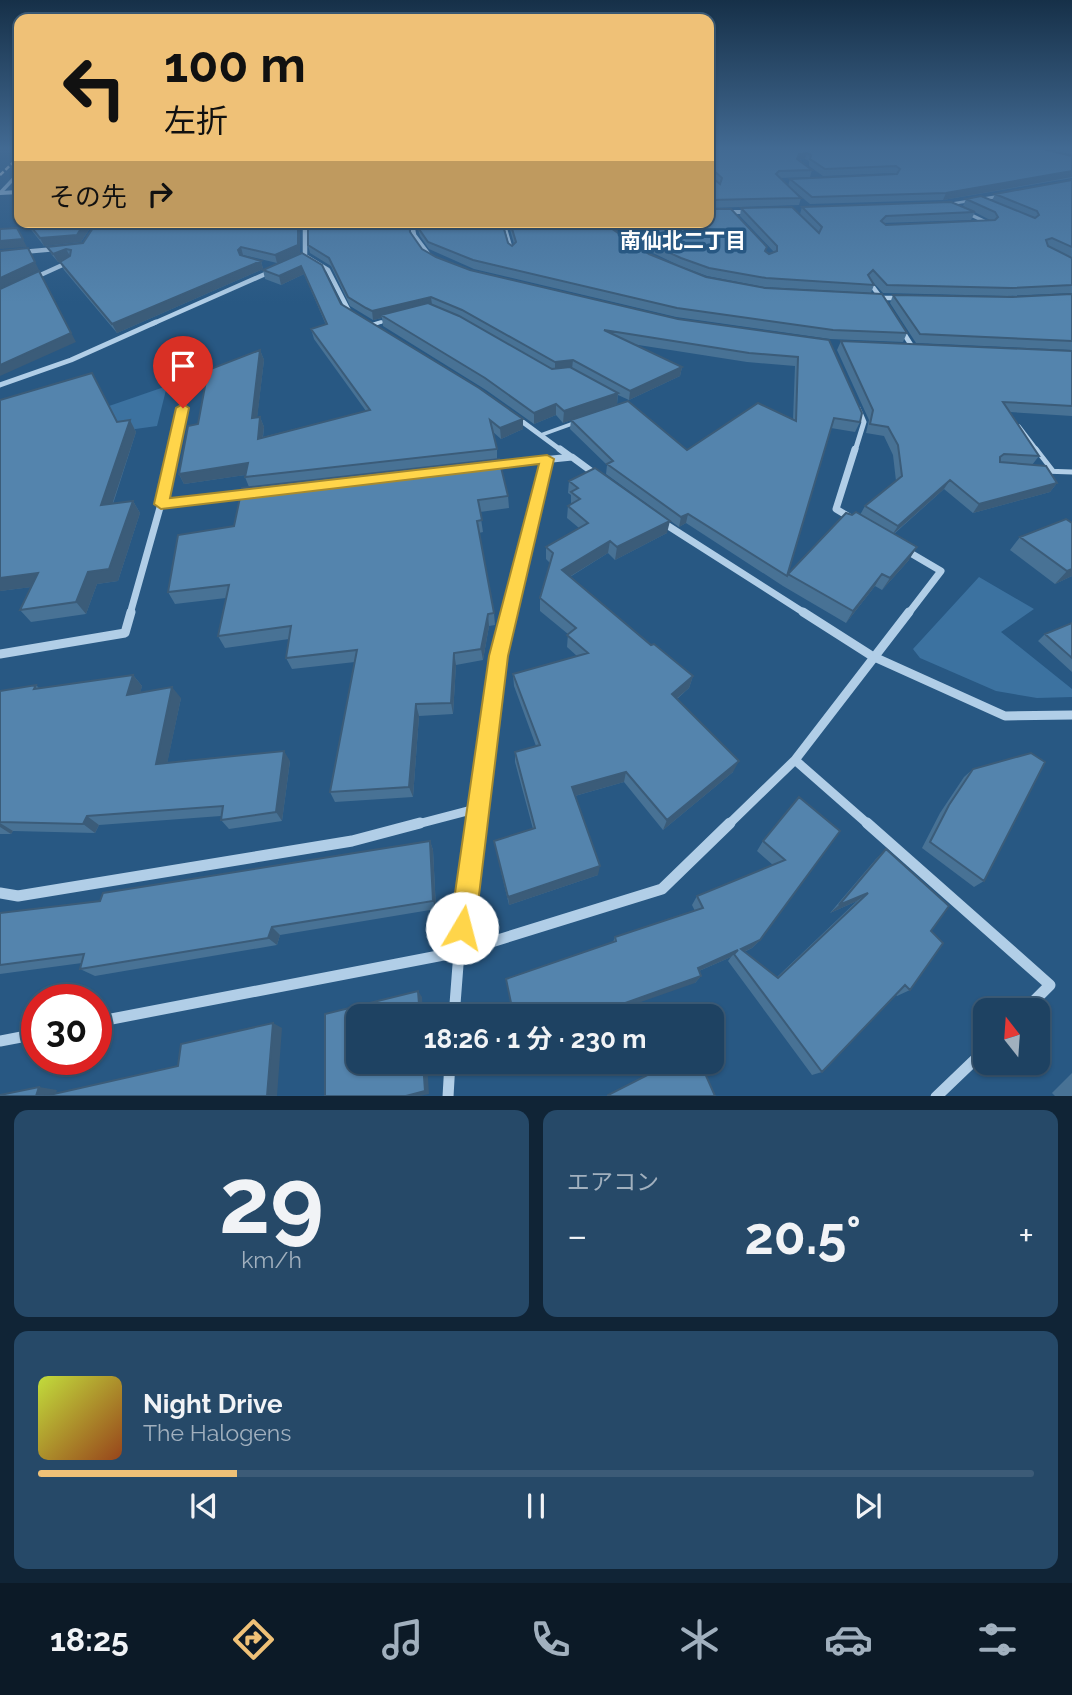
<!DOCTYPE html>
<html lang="ja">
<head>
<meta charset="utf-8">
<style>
	:root { --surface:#1e4262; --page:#264968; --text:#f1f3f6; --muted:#a1b0be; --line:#3c5b77; --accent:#efc177 }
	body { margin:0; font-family:Raleway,"Noto Sans JP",sans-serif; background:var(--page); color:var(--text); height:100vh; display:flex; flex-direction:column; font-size:26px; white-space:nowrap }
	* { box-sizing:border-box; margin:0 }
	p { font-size:23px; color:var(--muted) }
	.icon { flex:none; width:38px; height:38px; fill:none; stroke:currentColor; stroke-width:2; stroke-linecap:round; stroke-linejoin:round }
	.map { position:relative; height:1096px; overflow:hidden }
	.sheet { display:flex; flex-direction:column; gap:14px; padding:14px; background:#102436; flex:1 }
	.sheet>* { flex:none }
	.banner { position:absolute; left:14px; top:14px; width:700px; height:214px; border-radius:14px; box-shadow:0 2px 5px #0004,0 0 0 2px var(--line); background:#efc177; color:#111; overflow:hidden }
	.needle { width:46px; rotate:343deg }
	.tools { position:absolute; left:973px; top:998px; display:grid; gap:14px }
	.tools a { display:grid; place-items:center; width:77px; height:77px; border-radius:14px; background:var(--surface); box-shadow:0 2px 5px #0004,0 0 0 2px var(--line); font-size:35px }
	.speed { position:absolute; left:21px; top:984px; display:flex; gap:14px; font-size:35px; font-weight:700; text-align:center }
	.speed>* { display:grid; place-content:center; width:91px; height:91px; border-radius:50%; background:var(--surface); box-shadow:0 2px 5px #0004,0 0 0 2px var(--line); line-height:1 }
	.speed .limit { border:10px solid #d22; background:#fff; color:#111 }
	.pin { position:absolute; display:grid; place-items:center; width:60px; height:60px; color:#fff; margin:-72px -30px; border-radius:50% 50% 50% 0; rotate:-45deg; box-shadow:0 0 7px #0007 }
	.pin .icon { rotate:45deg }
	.me { position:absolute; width:77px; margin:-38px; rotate:8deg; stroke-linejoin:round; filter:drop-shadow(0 0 5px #0008) }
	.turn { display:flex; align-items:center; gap:24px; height:147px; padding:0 35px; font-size:32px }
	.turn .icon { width:91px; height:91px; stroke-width:2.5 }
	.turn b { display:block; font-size:49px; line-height:60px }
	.then { display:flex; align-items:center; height:66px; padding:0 35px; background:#0003; gap:14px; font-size:26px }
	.big { font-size:52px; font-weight:700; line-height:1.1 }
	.sheet .card { flex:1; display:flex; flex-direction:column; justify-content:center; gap:10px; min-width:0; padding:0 24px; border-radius:14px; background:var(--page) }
	.sheet .dial { align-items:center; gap:0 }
	.dial b { font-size:91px; line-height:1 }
	.song { display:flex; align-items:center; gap:21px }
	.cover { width:84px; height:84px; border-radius:10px; background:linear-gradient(135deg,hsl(70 70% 55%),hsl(20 70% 35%)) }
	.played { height:7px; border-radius:4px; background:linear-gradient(90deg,var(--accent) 20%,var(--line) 20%) }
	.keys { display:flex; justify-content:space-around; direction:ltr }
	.heat { display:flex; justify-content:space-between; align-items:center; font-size:38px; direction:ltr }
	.sheet .tiles { flex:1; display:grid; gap:14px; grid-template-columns:1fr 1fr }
	.card:last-child { grid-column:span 2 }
	.trip { position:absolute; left:346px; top:1004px; width:378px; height:70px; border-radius:14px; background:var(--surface); box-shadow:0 2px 5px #0004,0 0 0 2px var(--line); font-weight:700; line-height:70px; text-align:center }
	.tab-bar { display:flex; height:112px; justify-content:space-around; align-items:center; background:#0c1a27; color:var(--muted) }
	.tab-bar .icon { width:49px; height:49px }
	.tab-bar .selected { color:var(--accent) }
	.tab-bar b { font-size:32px; color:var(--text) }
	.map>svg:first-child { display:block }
	.green { fill:#3c72a0 }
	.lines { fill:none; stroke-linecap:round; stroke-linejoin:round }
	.service-far2 { stroke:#b1cee7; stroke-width:2.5 }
	.service-far1 { stroke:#b1cee7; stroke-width:3.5 }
	.service { stroke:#b1cee7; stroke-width:5 }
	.minor-far5 { stroke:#b1cee7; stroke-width:3.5 }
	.minor-far4 { stroke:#b1cee7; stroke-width:4.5 }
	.minor-far3 { stroke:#b1cee7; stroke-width:5 }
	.minor-far2 { stroke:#b1cee7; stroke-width:7 }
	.minor-far1 { stroke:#b1cee7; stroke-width:9 }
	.minor { stroke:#b1cee7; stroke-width:11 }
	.tertiary { fill:#b1cee7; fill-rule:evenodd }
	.rail { stroke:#fff; stroke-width:2.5; stroke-dasharray:5 2.5; stroke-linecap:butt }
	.wall { fill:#487295; fill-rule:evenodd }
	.shaded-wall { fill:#3b5c79 }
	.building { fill:#5484ad; stroke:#3b5c79; stroke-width:2 }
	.route { fill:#ffd54a; stroke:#a68a30; stroke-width:2 }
	.labels { text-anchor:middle; stroke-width:7; stroke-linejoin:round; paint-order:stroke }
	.far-neighbourhood-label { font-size:21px; font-weight:bold; fill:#fff; stroke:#285883 }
</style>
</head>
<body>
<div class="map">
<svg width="1072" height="1097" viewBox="0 0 1072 1097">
	<rect width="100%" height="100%" fill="#285883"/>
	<path class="green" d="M167,386L157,426L20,445L25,435Z
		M979,577L1034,609L1001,632L1072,689V697L1037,698L996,691L920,658L913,649Z"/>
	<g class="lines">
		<path class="service-far2" d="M504,222L512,250
			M375,324L389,320"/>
		<path class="service-far1" d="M371,325L381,322
			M1019,426L1038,451
			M541,435L577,422
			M173,451L188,384"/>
		<path class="service" d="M1036,449L1053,471
			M1043,471L1072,472
			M161,504L173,449"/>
		<path class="minor-far5" d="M0,193L19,173
			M965,212L990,224
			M305,222V226
			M412,222L413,226"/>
		<path class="minor-far4" d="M305,224V256L328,270L349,311
			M412,224L414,235L429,255
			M22,252L56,249
			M36,277L69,262
			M870,283L881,298H901
			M152,324L272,271"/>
		<path class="minor-far3" d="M901,329L913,348
			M0,385L71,360L156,322
			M516,417L562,451
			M855,451L864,422L858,408"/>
		<path class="minor-far2" d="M560,449L571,457
			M494,465L572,457L595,474
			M851,518L836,509L855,449
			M662,522L806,614
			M907,551L941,571L908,614
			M130,614L161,504L249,494
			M509,614L547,459"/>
		<path class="minor-far1" d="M803,612L872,656L1005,716L1072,715
			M0,654L125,633L131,612
			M795,760L869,825
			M414,825L479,808
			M476,825L499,656L510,612
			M728,825L795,760L909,612"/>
		<path class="minor" d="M867,823L1050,985L1025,1010
			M0,893L18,896L352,841L420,823
			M454,1017L459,952L476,823
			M96,1022L459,952L662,889L730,823
			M0,1041L37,1034
			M448,1097L450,1062
			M936,1097L985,1050"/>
		<path class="tertiary" d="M19,190V194L0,195V191Z
			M1010,193L1012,196L938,207L935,205Z
			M709,210H755L758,212L755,214H709Z"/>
		<path class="rail" d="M0,175L19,157"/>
	</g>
	<path class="wall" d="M709,149L1072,156V178L943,200L810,204L788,186L790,179L895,174L894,173L823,176L809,166V161L805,159L799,160L812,170L810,177L780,178L801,198L799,205L709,208L769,254L774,252L740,216L741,208L811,226L800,214L802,207L975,212L971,220L883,223L886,225L992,221L963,206L966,199L992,201L995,194L1072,180V293L1007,296L883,293L871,280L874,285L871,293L764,287L707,276L680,266L647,250L608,222H709Z
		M1049,149H1072V155Z
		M25,222H94L81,242L44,246Z
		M97,222H301L300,223V253L277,263L243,255L242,256L261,261L263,269L117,333L64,270L60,262L70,257L58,262L52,255L47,247L83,243Z
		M416,222H502L508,243L512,246L514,244L508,222H602L649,254L706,277L907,333L903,342L830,339L676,317L474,269L429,249L420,236Z
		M410,232L422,249L436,257L470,270L678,319L829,340L860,422L855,432L831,428L788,574L852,515H860L865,506L896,481L893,455L884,436L866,433L869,420L837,350L841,341L1072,351V416L1010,412L1039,456L1032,465L1057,483L1050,492L973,513L944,489L894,534L909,560L882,590L875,586L846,623L783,586L686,523L679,527L606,474L607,465L570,429L571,420L563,423L556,415L534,424L486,390L383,326L382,318L373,320L350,306L331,266L310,253L308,245ZM632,344L747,362L795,366L793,420L687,450L617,404L618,395L629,400L680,376L682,367Z
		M302,253L341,304L523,429L501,439L493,432L497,449V459L508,496L509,508L480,512L483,532L479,533L494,613L495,625L489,626L483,660L456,665L453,714L419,716L413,797L335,802L330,792L355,662L292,669L286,658L289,639L225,648L218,636L226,598L175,604L168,592L234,526L249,487L245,477V475L184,484L179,474L198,424L260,350L264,360L257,417H260L264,427L263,437L366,411L314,339L311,329L326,325L304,274L281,285L265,279L263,270Z
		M1072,294V350L916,343L890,303L893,295L1012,297Z
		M0,400L117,422L130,420L136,432L113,504L133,501L140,513L118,581L97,584L86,614L31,622L20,610L31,587L0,591Z
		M569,481L667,533L615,560L608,553L570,577L651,645L693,676L689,688L677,699L733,772L663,830L624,782L575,796L598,875L509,905L496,850L494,841L533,829L515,762V752L536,746L514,686L513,674L577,656L567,647L568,634L540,611V598L550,563L546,559V547L579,528L567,518L568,506L571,505V495L568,493Z
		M1072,523V576L1055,584L1010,550L1020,537Z
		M1072,623V672L1038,641L1045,634Z
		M133,675L142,686L140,693L181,698L167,763L290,761L282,821L229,829L221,820V816L99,825L95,833L13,831L11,834H0V691L36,685L39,688Z
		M973,769L984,881L974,887L922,848L940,813L964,777Z
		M840,831L760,940L752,948L744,952L777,977L857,901L830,913L876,859L886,849L931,931L910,990L897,996L896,995L822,1072L812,1075L728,961L731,957L699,971L701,976L695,983L613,942L615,937L695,911L692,905L697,896L773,865L757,851L763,841Z
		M430,841L433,850L436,909L280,935L277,945L95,976L80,969L82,963L0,974V913L100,901Z
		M1072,1073V1096H1055L1052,1093Z"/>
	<path class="shaded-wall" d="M807,153L805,159L797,160L795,165L799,154Z
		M1072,171V177L943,200L946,193Z
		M85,222H94L81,242L44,246L40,238Z
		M298,222H301L300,223V253L277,263L275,255Z
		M17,228L27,247L0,249V241Z
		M241,247L243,255L240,258L238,250Z
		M28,248L39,270L0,289V278Z
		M66,249L70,256L58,262L53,254Z
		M261,261L263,269L117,333L112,324Z
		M301,266L304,274L281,285L279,276Z
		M39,271L76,342L0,376V365Z
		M431,297L432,305L381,315L382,318L373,320L372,311Z
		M260,350L264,360L256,428L252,418Z
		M573,360L572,369L555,371V362Z
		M682,367L680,376L629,400L630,391Z
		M618,393L617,404L563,423L564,411Z
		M556,404V415L534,424V413Z
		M260,417L264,427L261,449L258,439Z
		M523,419V429L501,439L500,428Z
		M130,420L136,432L108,517L101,505Z
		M248,463L252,474L184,484L179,474Z
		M950,480L944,489L892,535L898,526Z
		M1057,483L1050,492L973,513L979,504Z
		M133,501L140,513L118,581L97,584L86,614L76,602L88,572Z
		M688,514L686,523L679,527L681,517Z
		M670,521L667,533L615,560L617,547Z
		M610,541L608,553L561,582L562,570Z
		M917,547L909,560L882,590L890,578Z
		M1072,569V576L1055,584L1067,571Z
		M38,573L48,585L0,591V578Z
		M882,574L875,586L846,623L853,611Z
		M488,614L489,626L483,660L481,649Z
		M454,653L456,665L453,714L451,703Z
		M133,675L142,686L137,706L127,695Z
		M693,676L689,688L669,705L672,694Z
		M172,687L181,698L165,774L156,764Z
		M416,704L419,716L413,797L409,787Z
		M284,751L290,761L282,821L276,812Z
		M739,761L733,772L663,830L667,820Z
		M626,772L624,782L571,797L572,787Z
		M87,816L99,825L95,833L83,824Z
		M0,823L13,831L11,834L0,827Z
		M430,841L433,850L436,909L433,901Z
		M600,866L598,875L509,905L508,897Z
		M868,893L857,901L830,913L839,905Z
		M272,927L280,935L277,945L268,938Z
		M760,940L752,948L734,956L741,949Z
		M738,950L731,957L692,974L698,968Z
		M701,976L695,983L598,1017H593L594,1014Z
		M418,991L422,997L423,1017H420Z
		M273,1023L282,1028L277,1096H267Z
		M423,1062H427L429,1094L420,1096H406Z
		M529,1062H539L525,1068L524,1064Z
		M39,1087L57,1090L55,1096H36Z"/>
	<path class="building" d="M709,149H1043L1072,156V171L946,193L812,197L790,179L897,174L900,169L896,166L825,169L810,159L811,155L807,153L799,154L797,159L812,170L779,171L776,174L801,198L710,200L709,204V175L720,184L722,178L713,170L709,169Z
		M1072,180V247L1052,238L1046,240L1048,246L1072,258V285L1011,288L887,285L873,270L868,275L874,285L766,278L709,268L681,258L648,243L619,222H709V208L710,209H731L767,247L765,251L769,254L777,251V246L741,208L792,207L819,233L822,227L802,207L951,202L975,212L886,216L881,221L886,225L995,220L998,217L995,212L966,199L981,196L1035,218L1039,215L1037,211L995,194Z
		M27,222H85L77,235L40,238Z
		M97,222H298V245L275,255L241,247L238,250L240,255L261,261L112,324L60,262L70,256L71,250L66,249L53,254L47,247L83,243Z
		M308,222H409L410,232L422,249L436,257L470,270L678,319L829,340L862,413L860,422L834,418L787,576L688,514L681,517L607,464L613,461L571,420L628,401L687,450L758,403L796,421L798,357L749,353L604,330L682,367L630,391L573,360L555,362L462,310L431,297L372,311L366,308L348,297L329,258L308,245Z
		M417,222H502L508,243L512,246L516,242L510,222H602L649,254L706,277L765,288L882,294L907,333L833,330L677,308L473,260L428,242L419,229Z
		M17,228L23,239L0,241V229Z
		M28,248L35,262L0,278V251Z
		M302,253L322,265L341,304L479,388L523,419L500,428L490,420L497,449L245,477L248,463L179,474L188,426L198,424L208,370L260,350L252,418L260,417L258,439L370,410L311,329L327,324L301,266L279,276L263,270Z
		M39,271L71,333L0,365V289Z
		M1072,294V341L920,334L893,295L1012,297Z
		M428,303L459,316L552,369L570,367L618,393L564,411L556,404L534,413L485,378L381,315Z
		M841,341L1072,351V406L1003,402L1039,456L1004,454L1000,457V462L1046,466L1057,483L979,504L950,480L898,526L865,506L902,476L898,445L888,427L870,424L873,410Z
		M92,373L117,422L130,420L101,505L133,501L109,569L88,572L76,602L20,610L38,573L0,578V400Z
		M499,459L508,496L478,500L482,520L477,521L494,613L488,614L481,649L454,653L451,703L416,704L409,787L330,792L357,650L286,658L291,626L218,636L229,585L168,592L178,535L234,526L242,488Z
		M595,468L670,521L617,547L610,541L562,570L651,645L654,644L693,676L672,694L739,761L667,820L626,772L572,787L600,866L508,897L494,841L535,828L515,752L540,745L513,674L588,653L567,635L576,628L540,598L553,553L546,547L588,523L568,506L580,499L571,492L578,488L569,481Z
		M856,512L917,547L890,578L882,574L853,611L788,574L846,513L852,515Z
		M1066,519L1072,523V569L1067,571L1020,537Z
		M1072,623V658L1045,634Z
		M133,675L127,695L172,687L156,764L284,751L276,812L221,820L223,806L87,816L83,824L0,822V691L36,685L34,689Z
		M1031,753L1045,762L984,881L930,842L949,805L973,769Z
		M799,797L840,831L760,940L741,949L778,978L868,893L839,905L886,849L949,906L931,931L943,943L910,990L905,985L822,1072L734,954L738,950L698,968L701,976L594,1014L595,1017H514L506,979L616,941L615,937L703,908L697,896L785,860L763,841Z
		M430,841L433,901L272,927L268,938L80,969L84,954L0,965V913L100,901L103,893Z
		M418,991L420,1017H359V1062H423L425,1091L406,1096H325V1014Z
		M273,1023L267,1096H45L178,1066L181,1044Z
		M673,1062H700L715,1096H608V1095Z
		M39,1087L36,1096H0V1095Z"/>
	<linearGradient id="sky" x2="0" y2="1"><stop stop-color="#163048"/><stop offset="0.49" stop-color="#426a93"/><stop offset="1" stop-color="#426a93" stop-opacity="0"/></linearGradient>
	<rect width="1072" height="303" fill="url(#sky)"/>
	<path class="route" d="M183,404L189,408L170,498L547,455L554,459L508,656L475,928L471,937L462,940L453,937L450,928L489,656L539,464L161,509L154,504L176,408Z"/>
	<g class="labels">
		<g class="far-neighbourhood-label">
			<text x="683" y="248">南仙北二丁目</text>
		</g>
	</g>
</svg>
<div class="tools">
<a><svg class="needle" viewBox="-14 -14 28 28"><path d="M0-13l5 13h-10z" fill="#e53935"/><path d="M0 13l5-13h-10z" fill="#a1b0be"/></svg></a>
</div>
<div class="speed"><div class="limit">30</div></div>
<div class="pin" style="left:183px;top:408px;background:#d93025"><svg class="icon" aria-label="arrive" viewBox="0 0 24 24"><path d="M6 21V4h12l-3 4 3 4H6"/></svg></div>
<svg class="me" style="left:462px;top:928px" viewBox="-20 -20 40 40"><circle r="19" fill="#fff"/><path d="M0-13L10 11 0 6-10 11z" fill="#ffd54a"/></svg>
<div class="trip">18:26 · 1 分 · 230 m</div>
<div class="banner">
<div class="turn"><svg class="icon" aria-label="left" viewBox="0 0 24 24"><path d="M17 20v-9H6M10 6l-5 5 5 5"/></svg><div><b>100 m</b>左折</div></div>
<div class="then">その先<svg class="icon" aria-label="right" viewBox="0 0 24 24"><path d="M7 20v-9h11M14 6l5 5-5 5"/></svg></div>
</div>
</div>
<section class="sheet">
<div class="tiles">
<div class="card dial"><b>29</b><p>km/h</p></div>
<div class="card"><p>エアコン</p>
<div class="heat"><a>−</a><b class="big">20.5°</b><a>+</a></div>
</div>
<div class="card">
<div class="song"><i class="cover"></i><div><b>Night Drive</b><p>The Halogens</p></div></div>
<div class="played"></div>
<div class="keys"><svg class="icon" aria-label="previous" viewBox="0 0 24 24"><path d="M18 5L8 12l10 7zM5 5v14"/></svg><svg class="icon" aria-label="pause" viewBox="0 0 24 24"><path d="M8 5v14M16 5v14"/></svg><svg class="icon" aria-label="next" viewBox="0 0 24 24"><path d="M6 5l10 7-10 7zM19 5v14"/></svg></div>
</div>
</div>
</section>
<nav class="tab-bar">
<b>18:25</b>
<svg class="icon selected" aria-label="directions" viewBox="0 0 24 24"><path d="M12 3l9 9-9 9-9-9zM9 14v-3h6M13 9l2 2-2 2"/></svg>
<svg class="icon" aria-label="music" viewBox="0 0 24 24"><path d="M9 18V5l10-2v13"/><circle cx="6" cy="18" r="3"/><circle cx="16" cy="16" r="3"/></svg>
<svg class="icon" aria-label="phone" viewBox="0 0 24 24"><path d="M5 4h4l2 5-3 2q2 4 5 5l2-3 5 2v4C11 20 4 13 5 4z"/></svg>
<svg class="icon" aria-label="climate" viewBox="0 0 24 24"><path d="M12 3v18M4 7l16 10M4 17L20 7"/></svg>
<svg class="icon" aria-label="car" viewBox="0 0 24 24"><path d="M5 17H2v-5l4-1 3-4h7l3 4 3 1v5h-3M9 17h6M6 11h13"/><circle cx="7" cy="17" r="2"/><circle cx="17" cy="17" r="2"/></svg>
<svg class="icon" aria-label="filters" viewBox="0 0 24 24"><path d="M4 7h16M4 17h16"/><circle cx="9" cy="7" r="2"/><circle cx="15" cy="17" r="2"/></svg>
</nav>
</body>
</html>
